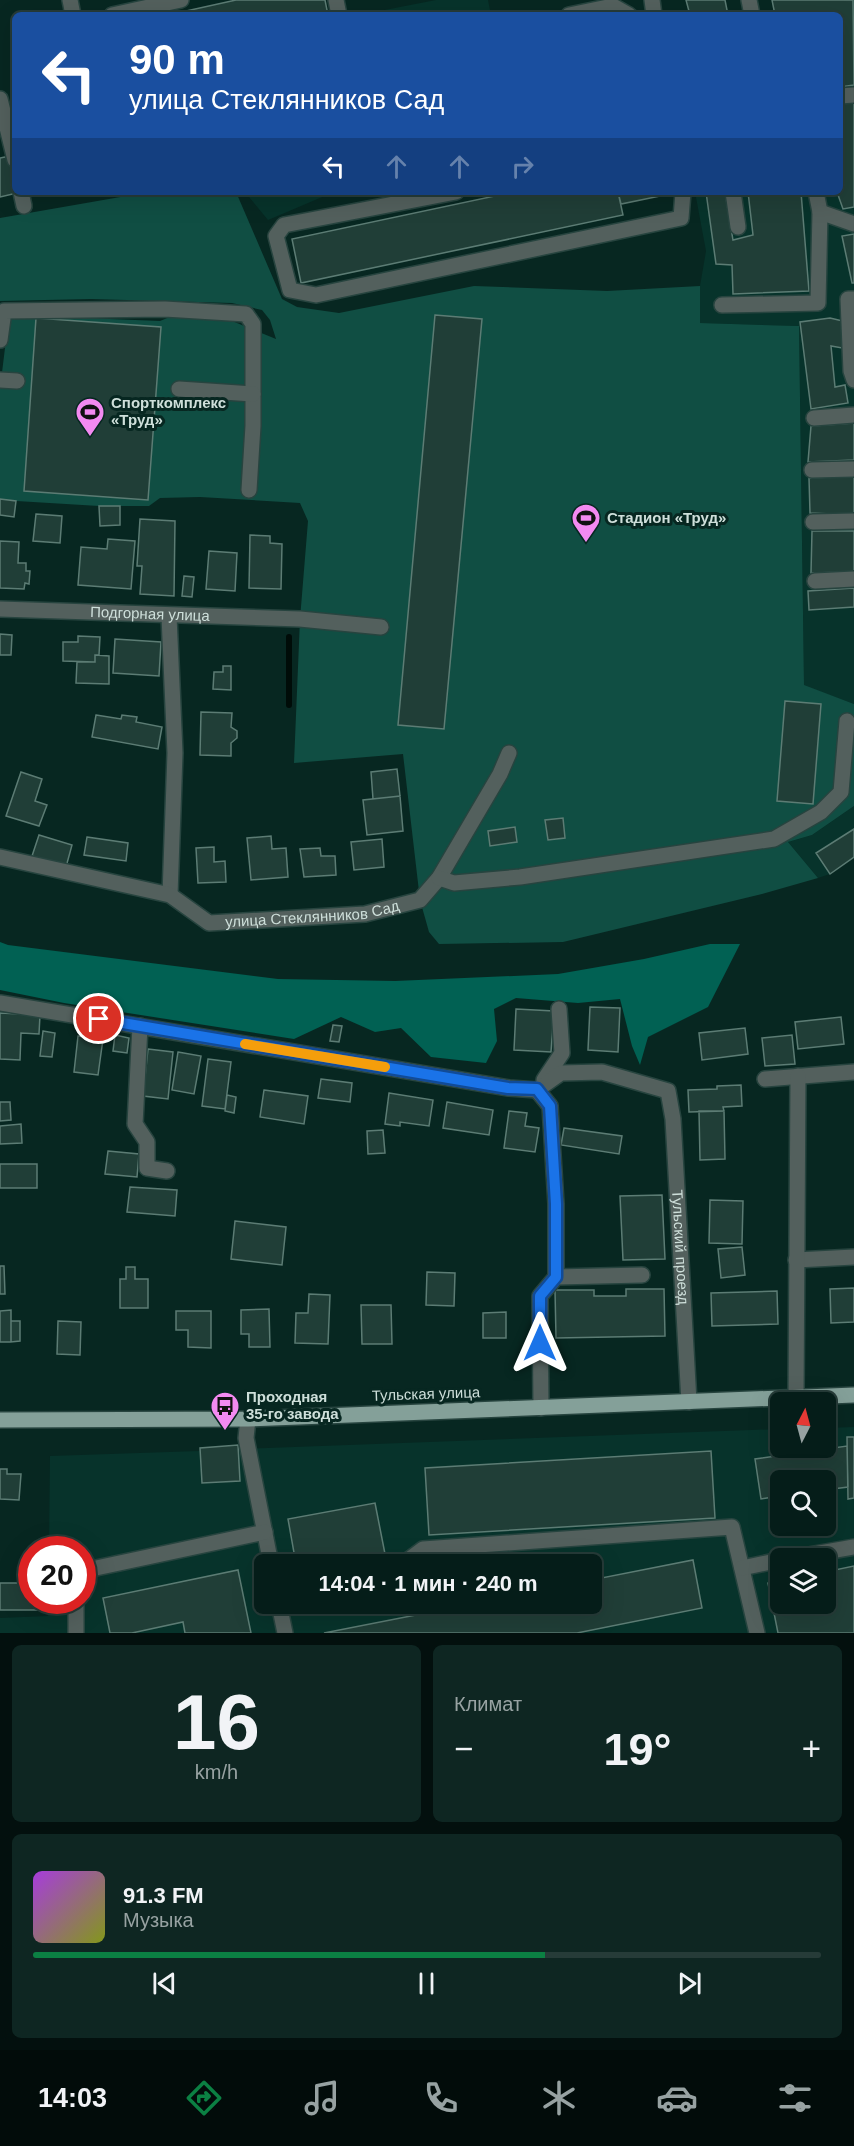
<!DOCTYPE html>
<html lang="ru">
<head>
<meta charset="utf-8">
<style>
	:root { --surface:#051d19; --page:#0e2622; --text:#f1f3f6; --muted:#97a2a2; --line:#263b38; --accent:#0b8043 }
	body { margin:0; font-family:Arial,sans-serif; background:var(--page); color:var(--text); height:100vh; display:flex; flex-direction:column; font-size:22px; white-space:nowrap }
	* { box-sizing:border-box; margin:0 }
	p { font-size:20px; color:var(--muted) }
	.icon { flex:none; width:33px; height:33px; fill:none; stroke:currentColor; stroke-width:2; stroke-linecap:round; stroke-linejoin:round }
	.map { position:relative; height:1633px; overflow:hidden }
	.side { display:flex; flex-direction:column; gap:12px; padding:12px; background:#03100e; flex:1 }
	.side>* { flex:none }
	.banner { position:absolute; left:12px; top:12px; width:831px; height:183px; border-radius:9px; box-shadow:0 6px 24px #0002,0 0 0 2px var(--line); background:#1a4fa0; color:#fff; overflow:hidden }
	.needle { width:39px; rotate:6deg }
	.fabs { position:absolute; left:770px; top:1392px; display:grid; gap:12px }
	.fabs a { display:grid; place-items:center; width:66px; height:66px; border-radius:9px; background:var(--surface); box-shadow:0 6px 24px #0002,0 0 0 2px var(--line); font-size:30px }
	.speed { position:absolute; left:18px; top:1536px; display:flex; gap:12px; font-size:30px; font-weight:700; text-align:center }
	.speed>* { display:grid; place-content:center; width:78px; height:78px; border-radius:50%; background:var(--surface); box-shadow:0 6px 24px #0002,0 0 0 2px var(--line); line-height:1 }
	.speed .limit { border:9px solid #d22; background:#fff; color:#111 }
	.pin { position:absolute; display:grid; place-items:center; width:51px; height:51px; color:#fff; margin:-26px; border:3px solid #fff; border-radius:50%; box-shadow:0 2px 6px #0007 }
	.me { position:absolute; width:66px; margin:-33px; rotate:0deg; stroke-linejoin:round; filter:drop-shadow(0 0 4px #0008) }
	.turn { display:flex; align-items:center; gap:21px; height:126px; padding:0 18px; font-size:27px }
	.turn .icon { width:78px; height:78px; stroke-width:2.5 }
	.turn b { display:block; font-size:42px; line-height:51px }
	.lanes { display:flex; align-items:center; height:57px; padding:0 18px; background:#0003; justify-content:center; gap:30px; direction:ltr }
	.lanes .off { opacity:.35 }
	.big { font-size:45px; font-weight:700; line-height:1.1 }
	.side .widget { flex:1; display:flex; flex-direction:column; justify-content:center; gap:9px; min-width:0; padding:0 21px; border-radius:9px; background:var(--page) }
	.side .dial { align-items:center; gap:0 }
	.dial b { font-size:78px; line-height:1 }
	.song { display:flex; align-items:center; gap:18px }
	.cover { width:72px; height:72px; border-radius:9px; background:linear-gradient(135deg,hsl(280 70% 55%),hsl(70 70% 35%)) }
	.played { height:6px; border-radius:3px; background:linear-gradient(90deg,var(--accent) 65%,var(--line) 65%) }
	.keys { display:flex; justify-content:space-around; direction:ltr }
	.heat { display:flex; justify-content:space-between; align-items:center; font-size:33px; direction:ltr }
	.side .tiles { flex:1; display:grid; gap:12px; grid-template-columns:1fr 1fr }
	.widget:last-child { grid-column:span 2 }
	.trip { position:absolute; left:254px; top:1554px; width:348px; height:60px; border-radius:9px; background:var(--surface); box-shadow:0 6px 24px #0002,0 0 0 2px var(--line); font-weight:700; line-height:60px; text-align:center }
	.tabs { display:flex; height:96px; justify-content:space-around; align-items:center; background:#020c0a; color:var(--muted) }
	.tabs .icon { width:42px; height:42px }
	.tabs .selected { color:var(--accent) }
	.tabs b { font-size:27px; color:var(--text) }
	.map>svg:first-child { display:block }
	.built { fill:#07332b; fill-rule:evenodd }
	.green { fill:#104e43 }
	.forest { fill:#016153 }
	.lines { fill:none; stroke-linecap:round; stroke-linejoin:round }
	.stream { stroke:#000c08; stroke-width:6 }
	.building { fill:#203e37; stroke:#5c7c74; stroke-width:1.5 }
	.minor-casing { stroke:#27443f; stroke-width:18 }
	.major-casing { stroke:#27443f; stroke-width:18 }
	.minor { stroke:#53605d; stroke-width:15 }
	.major { stroke:#84a099; stroke-width:15 }
	.route-casing { stroke:#114b97; stroke-width:15 }
	.route { stroke:#1a73e8; stroke-width:10 }
	.slow { stroke:#f59e0b; stroke-width:10 }
	.labels { text-anchor:middle; stroke-width:6; stroke-linejoin:round; paint-order:stroke }
	.poi-label { font-size:15px; font-weight:bold; fill:#cedfda; stroke:#072721; text-anchor:start }
	.street-label { font-size:15px; fill:#cedfda; stroke:#072721 }
</style>
</head>
<body>
<div class="map">
<svg width="854" height="1633" viewBox="0 0 854 1633">
	<rect width="100%" height="100%" fill="#072721"/>
	<path class="built" d="M436,0H488L491,15H359Z
		M772,0H854V704L804,686L799,326L699,323L700,286L706,251L695,192H840V15H775Z
		M245,192H334L268,220Z
		M854,806V857L830,874L818,878L788,842L812,835Z
		M854,1427V1633H0V1618L48,1616L49,1601L82,1600V1550L49,1549L50,1456L199,1451L200,1448L238,1445V1449L780,1429V1448H825V1428ZM780,1480H825V1526H780ZM780,1558H825V1604H780ZM264,1564H591V1604H264Z"/>
	<path class="green" d="M149,192H236L282,299L297,307L339,313L474,286L607,291L700,286V323L799,326L804,685L854,704V806L812,835L788,842L818,878L762,894L563,942L439,944L429,932L420,900L403,754L294,763L300,619L308,521L300,503L200,497L160,498L149,506H99L0,500V389L9,315L160,321L172,316L232,321L276,339L270,320L262,310L232,303L91,299L0,301V218Z"/>
	<path class="forest" d="M0,942L8,945L278,979L395,981L558,974L644,959L710,944H740L708,1007L648,1037L640,1065L632,1046L620,999L578,1003L516,998L494,1009L497,1041L486,1063L431,1057L401,1028L375,1032L341,1017L294,1039L64,1003L0,990Z"/>
	<g class="lines">
		<path class="stream" d="M289,705V637"/>
	</g>
	<path class="building" d="M236,0H325L328,15H168Z
		M686,0H725L728,15H690Z
		M772,0H853L854,85L840,87V15H775Z
		M840,103H854V207L843,209L837,192H840Z
		M10,156L15,181V192L17,193L0,197V158Z
		M514,192H618L623,215L301,283L292,239Z
		M618,192H675V193L621,204Z
		M706,192H725L733,240L753,235L748,192H801L809,291L733,294L732,265L716,264Z
		M854,234V283H852L842,236Z
		M435,315L482,319L444,729L398,725Z
		M36,318L161,327L148,500L24,491Z
		M830,318L847,322L842,348L831,346L835,387L845,385L848,403L811,409L800,322Z
		M854,423V460L808,462L811,426Z
		M854,476V515L810,513L809,478Z
		M0,499L16,501L14,517L0,515Z
		M99,506H120V525L100,526Z
		M36,514L62,516L60,543L33,541Z
		M140,519L175,521L174,596L140,594L142,566H137Z
		M812,531H854V572L811,573Z
		M250,535L270,536V543L282,544L281,589L249,588Z
		M108,539L135,541L131,589L78,585L81,547L107,549Z
		M0,541L19,542L18,563H26V571H30L29,584L25,583L24,589L0,588Z
		M209,551L237,553L235,591L206,589Z
		M184,576L194,577L192,597L182,596Z
		M854,588V607L809,610L808,591Z
		M0,634L12,635L11,655H0Z
		M78,636L100,637L99,655H95V662L63,661V642H78Z
		M115,639L161,642L159,676L113,673Z
		M95,655L109,656V684L76,683L77,662H95Z
		M223,666H231V690L213,689L214,672H223Z
		M785,701L821,704L813,804L777,801Z
		M201,712L232,713L231,727L237,731V738L231,743V756L200,755Z
		M96,715L121,719L122,715L137,717L136,722L162,727L158,749L92,737Z
		M397,769L400,796L373,799L371,772Z
		M21,772L42,779L35,801L47,805L39,826L6,816Z
		M400,796L403,831L367,835L363,800Z
		M563,818L565,838L548,840L545,820Z
		M515,827L517,842L490,846L488,831Z
		M854,829V857L830,874L816,853Z
		M39,835L72,845L66,867L32,856Z
		M271,836L272,849L286,848L288,877L251,880L247,838Z
		M87,837L128,843L126,861L84,855Z
		M382,839L384,867L354,870L351,842Z
		M214,847V862L225,861L226,882L198,883L196,848Z
		M320,848L321,856H335L336,875L304,877L300,849Z
		M590,1007L620,1008L618,1052L588,1050Z
		M516,1009L554,1011L551,1052L514,1050Z
		M0,1013L40,1015L39,1034L21,1033L20,1060L0,1059Z
		M841,1017L844,1044L798,1049L795,1022Z
		M333,1025L342,1026L339,1042L330,1041Z
		M745,1028L748,1054L702,1060L699,1033Z
		M43,1031L55,1033L52,1057L40,1056Z
		M115,1035L129,1038L127,1053L113,1051Z
		M792,1035L795,1064L765,1066L762,1038Z
		M78,1036L103,1039L98,1075L74,1072Z
		M148,1049L173,1052L168,1099L143,1096Z
		M178,1052L201,1056L194,1094L172,1090Z
		M208,1059L231,1062L225,1109L202,1106Z
		M321,1079L352,1083L350,1102L318,1098Z
		M741,1085L742,1106L723,1107L724,1111L689,1112L688,1090L717,1089V1086Z
		M264,1090L308,1096L304,1124L260,1117Z
		M389,1093L433,1100L429,1126L400,1122V1126L385,1124Z
		M227,1095L236,1097L234,1113L225,1111Z
		M0,1102H10L11,1120L0,1121Z
		M447,1102L493,1110L489,1135L443,1128Z
		M509,1111L527,1113L525,1126L539,1128L535,1152L504,1148Z
		M699,1111H724L725,1159L700,1160Z
		M21,1124L22,1143L0,1144V1126Z
		M564,1128L622,1136L619,1154L561,1145Z
		M383,1130L385,1153L368,1154L367,1131Z
		M108,1151L139,1154L137,1177L105,1174Z
		M0,1164H37V1188H0Z
		M130,1187L177,1190L175,1216L127,1212Z
		M662,1195L665,1259L623,1260L620,1196Z
		M710,1200L743,1201L742,1244L709,1243Z
		M235,1221L286,1227L282,1265L231,1259Z
		M742,1247L745,1275L721,1278L718,1249Z
		M0,1266H4L5,1294H0Z
		M126,1267H135V1279H148V1308H120V1279H126Z
		M427,1272L455,1273L454,1306L426,1305Z
		M854,1288V1322L831,1323L830,1289Z
		M626,1289H664L665,1336L556,1338L555,1290H594V1296H626Z
		M777,1291L778,1324L712,1326L711,1293Z
		M309,1294L330,1295L328,1344L295,1343L296,1313H308Z
		M361,1305H391L392,1344H362Z
		M269,1309L270,1347H249V1334H241V1310Z
		M11,1310V1342H0V1311Z
		M176,1311H211V1348L188,1347V1330H176Z
		M506,1312V1338H483V1313Z
		M11,1321H20V1341L11,1342Z
		M58,1321L81,1322L80,1355L57,1354Z
		M847,1437H854V1498L848,1499Z
		M238,1445L240,1481L202,1483L200,1448Z
		M847,1446L848,1487L825,1490V1480H780V1496L761,1499L755,1459Z
		M711,1451L715,1518L429,1535L425,1468Z
		M0,1469H7V1474H21L19,1500L0,1499Z
		M375,1503L386,1559L356,1564H296L288,1519Z
		M693,1560L702,1608L577,1633H324L472,1604H591V1580Z
		M854,1566V1633H778L768,1583L780,1581V1604H825V1572Z
		M238,1570L251,1633H185L183,1622L132,1633H110L103,1598Z
		M0,1583H32V1600H42V1610H0Z"/>
	<g class="lines">
		<g class="minor-casing">
			<g id="minor">
				<path d="M70,0L73,15"/>
				<path d="M336,0L339,15"/>
				<path d="M652,0L654,15"/>
				<path d="M749,0L752,15"/>
				<path d="M112,15L181,0"/>
				<path d="M569,15L613,6L629,15"/>
				<path d="M840,96L854,95"/>
				<path d="M0,99L15,160"/>
				<path d="M21,192L24,206"/>
				<path d="M456,192L284,225L276,236L290,290L316,295L681,218L683,192"/>
				<path d="M733,192L738,227"/>
				<path d="M816,192L820,212"/>
				<path d="M854,299H848L851,371L854,380"/>
				<path d="M722,305L818,303L820,212L854,224"/>
				<path d="M0,340L4,311L165,309L246,314L253,324V426L249,490"/>
				<path d="M0,380L17,381"/>
				<path d="M179,389L253,394"/>
				<path d="M814,418L854,415"/>
				<path d="M812,470L854,469"/>
				<path d="M813,522L854,521"/>
				<path d="M815,581L854,579"/>
				<path id="s1" d="M0,609L300,619L381,627"/>
				<path d="M169,616L175,753L170,895"/>
				<path id="s2" d="M0,857L170,895L209,923L365,914L420,900L439,878L500,774L509,753"/>
				<path d="M439,878L454,883L520,877L774,839L821,812L841,792L847,721"/>
				<path d="M0,1003L509,1088L537,1090"/>
				<path d="M140,1026L135,1124L147,1142V1168L167,1171"/>
				<path d="M765,1079L854,1072"/>
				<path d="M544,1080L562,1053L559,1009"/>
				<path id="s3" d="M537,1090L561,1073L602,1072L668,1091L673,1119L689,1402"/>
				<path d="M537,1090L550,1106L556,1204V1277"/>
				<path d="M796,1260L854,1257"/>
				<path d="M796,1399L798,1076"/>
				<path d="M541,1408L540,1296L556,1277L642,1275"/>
				<path d="M248,1419L246,1438L271,1564"/>
				<path d="M791,1558L854,1547"/>
				<path d="M403,1564L423,1549L732,1527L757,1633"/>
				<path d="M742,1568L780,1560"/>
				<path d="M82,1571L265,1532"/>
				<path d="M279,1604L285,1633"/>
				<path d="M76,1633V1600"/>
			</g>
		</g>
		<g class="major-casing">
			<path id="major" d="M0,1420L248,1419L854,1395"/>
		</g>
		<use href="#minor" class="minor"/>
		<use href="#major" class="major"/>
	</g>
	<g class="lines">
		<g class="route-casing">
			<path id="route" d="M99,1019L508,1088L537,1089L550,1106L556,1204V1277L540,1296V1343"/>
		</g>
		<use href="#route" class="route"/>
		<path class="slow" d="M245,1044L385,1067"/>
	</g>
	<defs>
		<g id="stadium-pin" transform="scale(1.5)"><path d="M0 17L-7.5 6A9.5 9.5 0 1 1 7.5 6Z" fill="#f38af1" stroke="#072721"/><path d="M0-5a6.5 5 0 1 0 0 10a6.5 5 0 1 0 0-10ZM-3.5-1.8h7v3.6h-7Z" fill="#111"/></g>
		<g id="bus-pin" transform="scale(1.5)"><path d="M0 17L-7.5 6A9.5 9.5 0 1 1 7.5 6Z" fill="#f38af1" stroke="#072721"/><path d="M-5-6H5V4H4V6H2V4H-2V6H-4V4H-5ZM-3.5-4V0h7V-4ZM-3.5 1.2v1.5H-2V1.2ZM2 1.2v1.5H3.5V1.2Z" fill="#111"/></g>
	</defs>
	<g fill-rule="evenodd">
		<use href="#stadium-pin" x="90" y="412"/>
		<use href="#stadium-pin" x="586" y="518"/>
		<use href="#bus-pin" x="225" y="1406"/>
	</g>
	<g class="labels">
		<g class="poi-label">
			<text x="111" y="408">Спорткомплекс<tspan x="111" dy="17">«Труд»</tspan></text>
			<text x="607" y="523">Стадион «Труд»</text>
			<text x="246" y="1402">Проходная<tspan x="246" dy="17">35-го завода</tspan></text>
		</g>
		<g class="street-label">
			<text dy="5" stroke="none"><textPath href="#s1" startOffset="150">Подгорная улица</textPath></text>
			<text dy="5" stroke="none"><textPath href="#s2" startOffset="326">улица Стеклянников Сад</textPath></text>
			<text dy="5" stroke="none"><textPath href="#s3" startOffset="296">Тульский проезд</textPath></text>
			<text transform="translate(426 1394) rotate(-2)" y="5">Тульская улица</text>
		</g>
	</g>
</svg>
<div class="fabs">
<a><svg class="needle" viewBox="-14 -14 28 28"><path d="M0-13l5 13h-10z" fill="#e53935"/><path d="M0 13l5-13h-10z" fill="#97a2a2"/></svg></a>
<a><svg class="icon" aria-label="search" viewBox="0 0 24 24"><circle cx="10" cy="10" r="6"/><path d="M15 15l6 6"/></svg></a>
<a><svg class="icon" aria-label="layers" viewBox="0 0 24 24"><path d="M12 4l9 5-9 5-9-5zM3 14l9 5 9-5"/></svg></a>
</div>
<div class="speed"><div class="limit">20</div></div>
<div class="pin" style="left:99px;top:1019px;background:#d93025"><svg class="icon" aria-label="arrive" viewBox="0 0 24 24"><path d="M6 21V4h12l-3 4 3 4H6"/></svg></div>
<svg class="me" style="left:540px;top:1343px" viewBox="-20 -20 40 40"><path d="M0-17L14 15 0 8-14 15z" fill="#1a73e8" stroke="#fff" stroke-width="4"/></svg>
<div class="trip">14:04 · 1 мин · 240 m</div>
<div class="banner">
<div class="turn"><svg class="icon" aria-label="left" viewBox="0 0 24 24"><path d="M17 20v-9H6M10 6l-5 5 5 5"/></svg><div><b>90 m</b>улица Стеклянников Сад</div></div>
<div class="lanes"><svg class="icon" aria-label="left" viewBox="0 0 24 24"><path d="M17 20v-9H6M10 6l-5 5 5 5"/></svg><svg class="icon off" aria-label="ahead" viewBox="0 0 24 24"><path d="M12 20V5M6 11l6-6 6 6"/></svg><svg class="icon off" aria-label="ahead" viewBox="0 0 24 24"><path d="M12 20V5M6 11l6-6 6 6"/></svg><svg class="icon off" aria-label="right" viewBox="0 0 24 24"><path d="M7 20v-9h11M14 6l5 5-5 5"/></svg></div>
</div>
</div>
<section class="side">
<div class="tiles">
<div class="widget dial"><b>16</b><p>km/h</p></div>
<div class="widget"><p>Климат</p>
<div class="heat"><a>−</a><b class="big">19°</b><a>+</a></div>
</div>
<div class="widget">
<div class="song"><i class="cover"></i><div><b>91.3 FM</b><p>Музыка</p></div></div>
<div class="played"></div>
<div class="keys"><svg class="icon" aria-label="previous" viewBox="0 0 24 24"><path d="M18 5L8 12l10 7zM5 5v14"/></svg><svg class="icon" aria-label="pause" viewBox="0 0 24 24"><path d="M8 5v14M16 5v14"/></svg><svg class="icon" aria-label="next" viewBox="0 0 24 24"><path d="M6 5l10 7-10 7zM19 5v14"/></svg></div>
</div>
</div>
</section>
<nav class="tabs">
<b>14:03</b>
<svg class="icon selected" aria-label="directions" viewBox="0 0 24 24"><path d="M12 3l9 9-9 9-9-9zM9 14v-3h6M13 9l2 2-2 2"/></svg>
<svg class="icon" aria-label="music" viewBox="0 0 24 24"><path d="M9 18V5l10-2v13"/><circle cx="6" cy="18" r="3"/><circle cx="16" cy="16" r="3"/></svg>
<svg class="icon" aria-label="phone" viewBox="0 0 24 24"><path d="M5 4h4l2 5-3 2q2 4 5 5l2-3 5 2v4C11 20 4 13 5 4z"/></svg>
<svg class="icon" aria-label="climate" viewBox="0 0 24 24"><path d="M12 3v18M4 7l16 10M4 17L20 7"/></svg>
<svg class="icon" aria-label="car" viewBox="0 0 24 24"><path d="M5 17H2v-5l4-1 3-4h7l3 4 3 1v5h-3M9 17h6M6 11h13"/><circle cx="7" cy="17" r="2"/><circle cx="17" cy="17" r="2"/></svg>
<svg class="icon" aria-label="filters" viewBox="0 0 24 24"><path d="M4 7h16M4 17h16"/><circle cx="9" cy="7" r="2"/><circle cx="15" cy="17" r="2"/></svg>
</nav>
</body>
</html>
